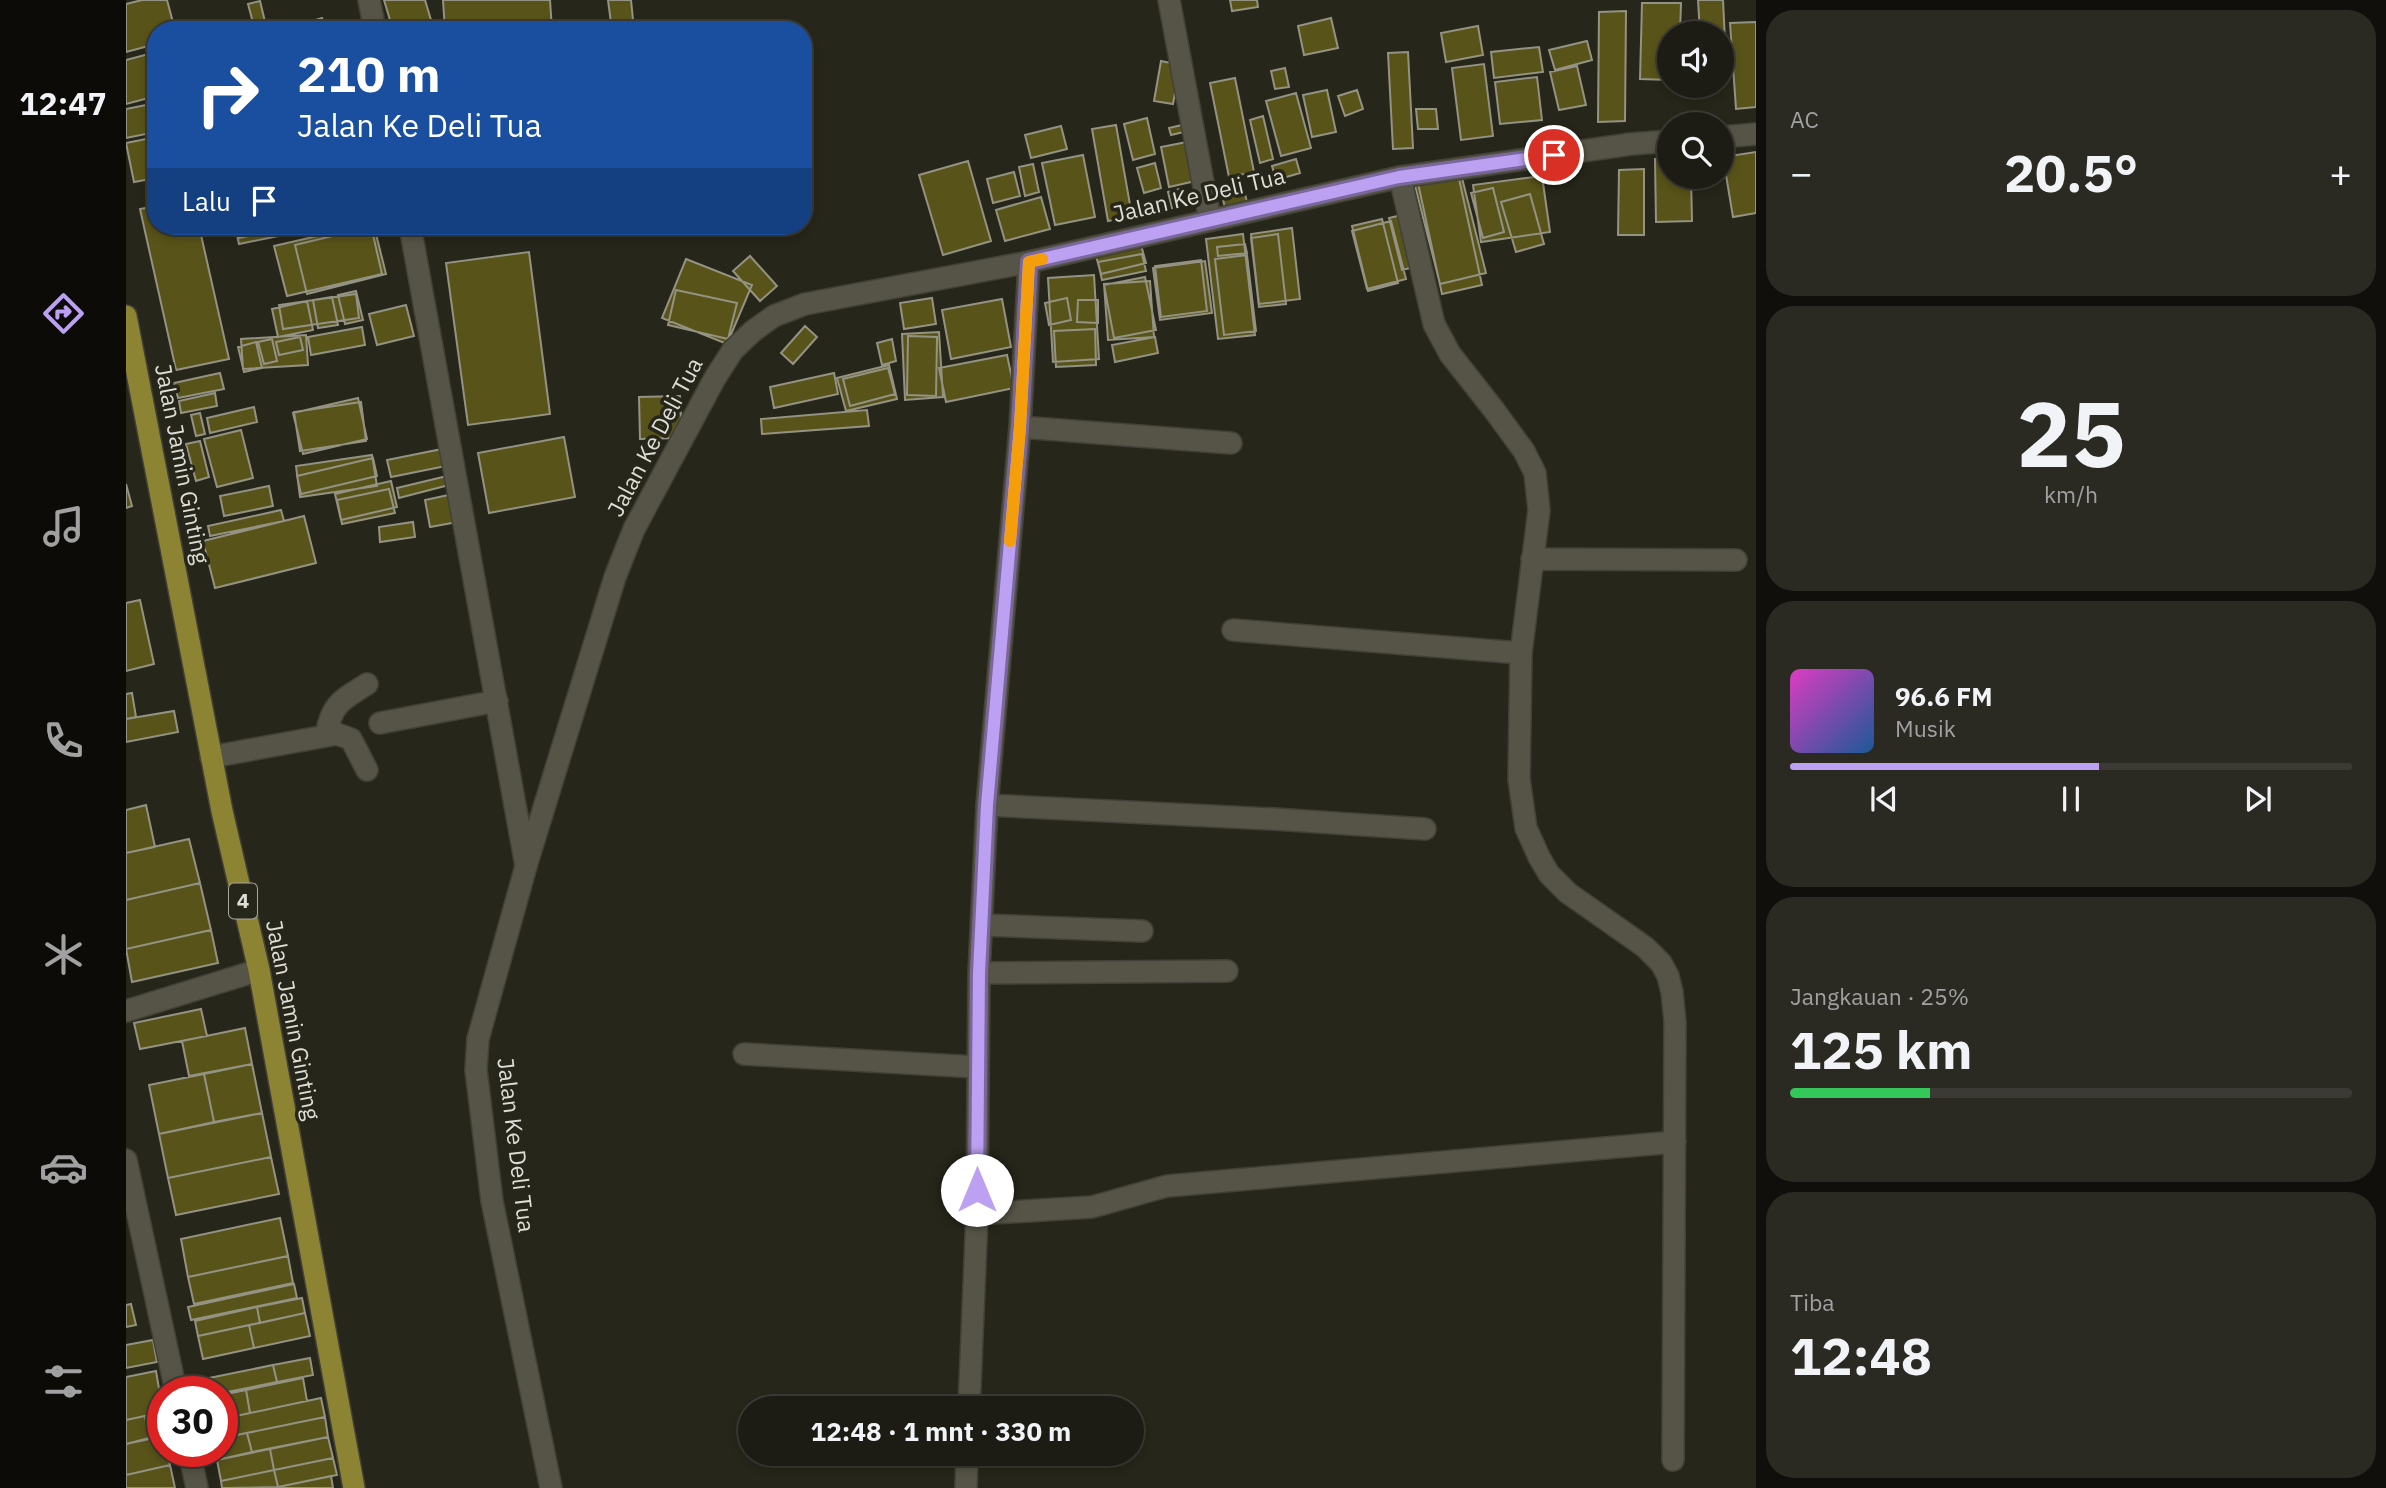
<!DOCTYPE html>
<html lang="id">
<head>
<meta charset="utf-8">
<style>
	:root { --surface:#1d1c14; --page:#2a2922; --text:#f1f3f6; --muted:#a0a1a0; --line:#3b3a34; --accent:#bca0f2 }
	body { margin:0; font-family:"IBM Plex Sans",sans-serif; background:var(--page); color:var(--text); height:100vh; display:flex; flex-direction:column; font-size:26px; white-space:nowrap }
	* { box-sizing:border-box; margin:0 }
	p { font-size:23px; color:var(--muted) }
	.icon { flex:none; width:38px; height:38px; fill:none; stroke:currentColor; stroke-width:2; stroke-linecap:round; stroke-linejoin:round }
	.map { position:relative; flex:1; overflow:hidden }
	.sheet { display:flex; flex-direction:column; gap:10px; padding:10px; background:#100f0b; width:630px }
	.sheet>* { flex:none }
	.hud { position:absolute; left:21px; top:21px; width:665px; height:214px; border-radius:28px; box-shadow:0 4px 10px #0003,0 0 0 2px var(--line); background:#1a4fa0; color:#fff; overflow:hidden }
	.buttons { position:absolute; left:1531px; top:21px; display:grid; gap:14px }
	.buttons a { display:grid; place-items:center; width:77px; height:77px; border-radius:50%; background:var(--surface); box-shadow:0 4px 10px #0003,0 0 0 2px var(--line); font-size:35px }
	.speed { position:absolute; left:21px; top:1376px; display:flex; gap:14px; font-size:35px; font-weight:700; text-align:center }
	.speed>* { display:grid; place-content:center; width:91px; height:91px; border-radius:50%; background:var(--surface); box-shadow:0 4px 10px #0003,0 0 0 2px var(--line); line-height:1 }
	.speed .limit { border:10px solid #d22; background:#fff; color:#111 }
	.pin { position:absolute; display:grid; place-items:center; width:60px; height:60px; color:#fff; margin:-30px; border:4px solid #fff; border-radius:50%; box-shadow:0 2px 7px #0007 }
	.me { position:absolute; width:77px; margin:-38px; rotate:0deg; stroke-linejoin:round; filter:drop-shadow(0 0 5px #0008) }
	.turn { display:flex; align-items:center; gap:24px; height:147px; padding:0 35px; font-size:32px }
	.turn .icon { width:91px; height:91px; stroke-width:2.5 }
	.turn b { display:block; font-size:49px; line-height:60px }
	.then { display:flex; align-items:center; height:66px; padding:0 35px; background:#0003; gap:14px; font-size:26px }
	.big { font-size:52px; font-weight:700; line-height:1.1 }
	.sheet .widget { flex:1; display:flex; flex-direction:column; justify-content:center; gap:10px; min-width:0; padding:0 24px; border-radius:28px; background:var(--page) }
	.sheet .dial { align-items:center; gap:0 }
	.dial b { font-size:91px; line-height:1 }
	.song { display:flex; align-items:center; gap:21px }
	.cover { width:84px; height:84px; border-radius:10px; background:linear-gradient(135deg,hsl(310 70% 55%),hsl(210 70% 35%)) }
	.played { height:7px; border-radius:4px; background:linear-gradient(90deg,var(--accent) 55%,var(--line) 55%) }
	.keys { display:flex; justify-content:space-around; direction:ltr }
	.heat { display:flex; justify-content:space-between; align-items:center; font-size:38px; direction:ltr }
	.charge { height:10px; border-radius:5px; background:linear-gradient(90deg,#34c759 25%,var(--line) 0) }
	.trip { position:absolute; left:612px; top:1396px; width:406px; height:70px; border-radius:35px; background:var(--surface); box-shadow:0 4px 10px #0003,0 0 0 2px var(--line); font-weight:700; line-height:70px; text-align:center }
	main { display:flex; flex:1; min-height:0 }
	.menu { display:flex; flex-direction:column; width:126px; justify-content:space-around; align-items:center; background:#0c0b08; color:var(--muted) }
	.menu .icon { width:49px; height:49px }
	.menu .active { color:var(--accent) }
	.menu b { font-size:32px; color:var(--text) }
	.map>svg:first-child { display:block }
	.building { fill:#585318; stroke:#939283; stroke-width:2 }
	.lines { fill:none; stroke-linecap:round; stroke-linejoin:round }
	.minor-casing { stroke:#424137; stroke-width:24 }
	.tertiary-casing { stroke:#424137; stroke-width:24 }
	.secondary-casing { stroke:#424137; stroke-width:24 }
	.trunk-casing { stroke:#424137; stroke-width:24 }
	.minor { stroke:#555446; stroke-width:21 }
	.tertiary { stroke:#555446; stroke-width:21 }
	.secondary { stroke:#555446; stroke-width:21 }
	.trunk { stroke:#8c8432; stroke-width:21 }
	.route-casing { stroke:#7a689d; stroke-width:18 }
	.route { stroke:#bca0f2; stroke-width:12 }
	.slow { stroke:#f59e0b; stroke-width:12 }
	.labels { text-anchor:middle; stroke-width:7; stroke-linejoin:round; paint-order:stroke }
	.shield { fill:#27261a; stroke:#a8a79e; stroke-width:2 }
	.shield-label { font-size:21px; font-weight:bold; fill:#dfded6 }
	.street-label { font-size:23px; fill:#dfded6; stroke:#27261a }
</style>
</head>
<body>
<main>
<nav class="menu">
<b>12:47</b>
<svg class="icon active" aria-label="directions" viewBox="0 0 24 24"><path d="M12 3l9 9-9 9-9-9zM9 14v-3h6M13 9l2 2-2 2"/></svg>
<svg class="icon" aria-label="music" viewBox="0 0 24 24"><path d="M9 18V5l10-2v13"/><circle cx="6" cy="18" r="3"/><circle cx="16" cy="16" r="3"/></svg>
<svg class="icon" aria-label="phone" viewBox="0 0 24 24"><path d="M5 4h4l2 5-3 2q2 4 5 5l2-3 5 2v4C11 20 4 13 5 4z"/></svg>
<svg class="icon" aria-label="climate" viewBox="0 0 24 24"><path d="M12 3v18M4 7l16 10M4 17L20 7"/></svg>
<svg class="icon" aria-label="car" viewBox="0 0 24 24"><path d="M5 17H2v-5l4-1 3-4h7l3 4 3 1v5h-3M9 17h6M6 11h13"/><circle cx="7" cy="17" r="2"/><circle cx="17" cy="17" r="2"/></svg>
<svg class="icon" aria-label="filters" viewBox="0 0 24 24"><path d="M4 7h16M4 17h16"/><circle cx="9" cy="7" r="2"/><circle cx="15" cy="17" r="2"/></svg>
</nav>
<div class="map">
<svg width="1630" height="1488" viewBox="0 0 1630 1488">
	<rect width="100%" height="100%" fill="#27261a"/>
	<path class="building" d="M16,0H41L49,30H30V44L0,52V4Z
		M258,0H299L308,30H267Z
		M317,0H424L426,30H319Z
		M482,0H505L507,20L485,23Z
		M1104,0H1131L1132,7L1106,11Z
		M1572,0H1597L1599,41H1596V33H1574Z
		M134,1L141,30H129L122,4Z
		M1516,3H1555L1554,33H1544V80L1514,79Z
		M1500,11L1499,121L1472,122L1473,12Z
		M196,18L200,30H157Z
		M1205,18L1212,48L1178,55L1172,26Z
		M1630,22V107L1610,109L1604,23Z
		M1352,26L1357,55L1320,62L1315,33Z
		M1461,41L1466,60L1429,70L1423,50Z
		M1413,47L1417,72L1368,78L1365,52Z
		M30,52V96L0,104V60Z
		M1282,52L1287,148L1267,149L1262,53Z
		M1035,61L1054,65L1047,104L1028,101Z
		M1358,64L1367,136L1335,140L1326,68Z
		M1451,66L1460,105L1433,110L1424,72Z
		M1159,68L1163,87L1149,89L1145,71Z
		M1411,77L1416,120L1374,124L1369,82Z
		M1109,78L1128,172L1103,177L1084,83Z
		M1201,90L1210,132L1186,137L1177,95Z
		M1231,90L1237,109L1219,116L1212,96Z
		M1170,93L1185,148L1155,156L1140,101Z
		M30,103V132L0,138V109Z
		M1290,109H1310L1312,129H1292Z
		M1137,116L1147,159L1134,163L1124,120Z
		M1021,118L1029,154L1007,160L998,124Z
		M1060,124L1062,131L1045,135L1043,128Z
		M990,125L1006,216L982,221L966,129Z
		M935,126L941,149L905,158L899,135Z
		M30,137V178L8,182L0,143Z
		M1066,141L1074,180L1043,187L1035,147Z
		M1630,152V213L1607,217L1597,157Z
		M957,155L969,217L929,225L916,163Z
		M1170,159L1174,173L1150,180L1146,166Z
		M1529,159H1544V177H1565L1566,221L1530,222Z
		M842,161L865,241L817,255L793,175Z
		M1029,163L1035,188L1018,193L1011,168Z
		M907,164L913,192L899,196L893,167Z
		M1518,169V235H1492L1493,170Z
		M888,172L894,196L867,203L861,179Z
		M1332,174L1356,285L1316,294L1292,183Z
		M1335,174L1360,273L1314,284L1289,186Z
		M1416,176L1424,232L1355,242L1347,185Z
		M1117,186L1121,202L1099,208L1095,191Z
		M1367,188L1378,232L1357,238L1345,193Z
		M1054,189L1058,205L1046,208L1042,192Z
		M1404,194L1418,244L1390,252L1375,202Z
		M915,197L924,229L879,241L870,210Z
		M30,206V226H73L103,359L50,370L14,209Z
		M1280,214L1292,266L1276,270L1263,218Z
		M1256,219L1272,283L1242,291L1226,226Z
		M1265,221L1280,279L1241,289L1226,231Z
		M109,226H181L182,230L113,244Z
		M110,226H168L113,238Z
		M235,226H245L256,274L161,296L148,246Z
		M248,226L260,274L181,294L169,245Z
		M1166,228L1174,299L1133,304L1125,234Z
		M1117,234L1129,335L1092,339L1080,239Z
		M1152,234L1160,304L1133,307L1125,238Z
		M1119,244L1121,253L1092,256L1091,247Z
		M1015,245L1020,263L975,274L970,256Z
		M403,252L424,414L342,425L320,263Z
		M1016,254L1020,271L976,280L972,262Z
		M1121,255L1130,331L1098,335L1089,259Z
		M624,256L651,286L634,301L607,271Z
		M560,259L626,285L601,344L536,318Z
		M1075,260L1081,311L1035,317L1029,266Z
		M1079,261L1086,313L1034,320L1027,268Z
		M968,275L973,359L927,362L922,278Z
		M1019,277L1030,330L988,338L978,285Z
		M1024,281L1028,337L982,340L978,284Z
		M550,290L611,303L602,339L542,325Z
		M230,291L237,320L219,324L212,295Z
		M230,294L233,318L157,329L153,305Z
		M206,297L212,325L192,328L187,300Z
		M806,298L810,324L778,329L774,303Z
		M941,298L945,320L923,325L919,303Z
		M876,299L885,347L825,359L816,310Z
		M952,300H972V323L951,322Z
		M181,301L187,330L152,337L146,309Z
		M280,305L288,336L251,345L243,314Z
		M679,326L691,337L667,364L655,353Z
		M236,327L239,345L185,355L182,337Z
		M969,329L970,365L930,367L928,331Z
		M813,332L817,397L779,400L776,334Z
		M180,335L182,365L117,369L115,339Z
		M782,336L811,337L810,396L781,395Z
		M174,337L177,350L153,355L150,342Z
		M1029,337L1032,353L989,362L986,345Z
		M146,339L151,361L138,364L132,342Z
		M766,339L770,361L756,365L751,343Z
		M130,342L136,368L118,372L112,347Z
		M881,355L888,388L820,402L813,368Z
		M763,365L771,399L720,411L711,378Z
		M762,368L769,394L724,406L717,379Z
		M94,373L98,389L52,398L48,383Z
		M708,373L712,394L648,408L644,387Z
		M89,393L91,406L55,413L53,401Z
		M554,396L556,438L514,439L513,397Z
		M232,398L241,439L177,454L167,413Z
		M235,402L240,441L174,451L168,412Z
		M128,407L131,422L84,433L81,418Z
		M741,410L743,426L636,434L635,419Z
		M74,413L79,434L70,436L65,415Z
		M115,430L127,478L91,487L78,439Z
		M438,437L449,497L363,513L352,453Z
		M74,441L83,477L70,481L60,444Z
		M316,449L320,466L265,477L261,460Z
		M246,455L251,486L174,497L170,466Z
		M247,458L251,476L175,494L171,476Z
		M321,476L323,485L273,498L271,488Z
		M265,481L271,507L215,520L209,494Z
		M0,484L6,506L0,508Z
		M143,486L147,506L98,516L94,496Z
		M263,489L269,513L216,524L211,500Z
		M332,493L337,521L304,527L299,500Z
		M155,510L158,521L84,536L82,526Z
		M178,516L190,563L89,588L77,541Z
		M287,522L289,537L254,542L253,527Z
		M14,600L28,664L0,671V603Z
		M6,693L10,717L0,719V694Z
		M48,711L52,732L0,742V719Z
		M20,805L29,847L0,853V810Z
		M63,839L74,883L0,900V853Z
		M74,883L85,930L0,949V900Z
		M85,930L92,963L6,982L0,949Z
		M75,1009L81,1036L14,1049L8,1023Z
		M119,1028L126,1064L63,1076L56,1041Z
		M126,1064L136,1113L88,1122L78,1074Z
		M78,1074L88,1122L33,1134L23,1085Z
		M136,1113L145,1157L42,1178L33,1134Z
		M145,1157L153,1194L50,1215L42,1178Z
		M154,1218L162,1256L62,1277L55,1239Z
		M162,1256L167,1283L68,1304L62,1277Z
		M168,1284L171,1298L65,1320L62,1307Z
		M176,1298L179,1313L134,1323L131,1307Z
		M5,1304L10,1325L0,1327V1305Z
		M131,1307L134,1323L72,1336L69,1321Z
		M179,1313L184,1336L128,1348L123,1325Z
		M123,1325L128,1348L77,1359L72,1336Z
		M27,1340L31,1362L0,1368V1345Z
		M184,1358L187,1375L151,1382L147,1365Z
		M147,1365L151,1382L96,1393V1391H80L78,1379Z
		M30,1371L37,1412L0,1420V1377Z
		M177,1378L181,1401L124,1413L120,1390Z
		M120,1390L124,1413L96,1419V1395Z
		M195,1398L199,1417L96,1438V1419Z
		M19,1416L23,1438L0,1444V1420Z
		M199,1417L202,1437L126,1452L121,1433Z
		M121,1433L126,1452L91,1460L89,1451H96V1438Z
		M37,1436V1451H41L44,1465L0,1475V1444Z
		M202,1437L207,1458L148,1470L144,1449Z
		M144,1449L148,1470L95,1481L91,1460Z
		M207,1458L211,1475L152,1487L148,1470Z
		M44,1465L49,1488H0V1475Z
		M148,1470L152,1487L96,1488L95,1481Z
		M205,1476L207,1488H149L152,1487Z"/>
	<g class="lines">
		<g class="minor-casing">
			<path id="minor" d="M243,0L249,30
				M1043,0L1084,220
				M1274,177L1308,324L1324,354L1368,410L1398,451L1409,473L1413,510L1395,653L1393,779L1400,828L1413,857L1423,874L1442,893L1519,947L1535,963L1542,976L1546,992L1549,1022L1547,1460
				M284,226L400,866
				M894,427L1105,443
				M1406,559L1610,560
				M1107,630L1395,653
				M254,723L371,701
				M200,735C206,703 216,700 241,684
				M85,757L211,734L225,739L241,770
				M861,805L1148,819L1299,829
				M856,925L1016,931
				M853,973L1101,971
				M618,1054L851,1067
				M0,1160L50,1391
				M851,1214L966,1207L1041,1186L1549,1142
				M843,1409L851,1214L853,973L861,805L894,427L903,262
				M63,1451L71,1488
				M840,1488L841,1454"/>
		</g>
		<g class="tertiary-casing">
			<path id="tertiary" d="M0,1011L133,970"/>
		</g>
		<g class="secondary-casing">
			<path id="secondary" d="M1596,137L1630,134
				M425,1488L366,1201L350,1070L352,1039L400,866L489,577L508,529L589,378L607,350L627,331L648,316L679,304L903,262L1274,177L1505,144L1544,141"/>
		</g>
		<g class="trunk-casing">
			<path id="trunk" d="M0,316L96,811L133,970L228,1488"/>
		</g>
		<use href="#minor" class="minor"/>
		<use href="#tertiary" class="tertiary"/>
		<use href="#secondary" class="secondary"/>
		<use href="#trunk" class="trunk"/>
	</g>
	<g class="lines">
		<g class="route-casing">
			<path id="route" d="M851,1190L853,973L861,805L894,427L903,262L1273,177L1428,155"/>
		</g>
		<use href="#route" class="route"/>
		<path class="slow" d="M884,541L894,427L903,262L916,259"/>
	</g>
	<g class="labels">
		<rect class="shield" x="103" y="883.5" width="28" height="35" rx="5"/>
		<g class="shield-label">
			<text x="117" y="908">4</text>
		</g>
		<g class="street-label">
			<text transform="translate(1073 195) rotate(-13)" y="8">Jalan Ke Deli Tua</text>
			<text transform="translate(529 437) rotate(-62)" y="8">Jalan Ke Deli Tua</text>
			<text transform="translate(56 464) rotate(79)" y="8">Jalan Jamin Ginting</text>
			<text transform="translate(167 1020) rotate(79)" y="8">Jalan Jamin Ginting</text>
			<text transform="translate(390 1145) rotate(83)" y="8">Jalan Ke Deli Tua</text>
		</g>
	</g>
</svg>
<div class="buttons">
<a><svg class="icon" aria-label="sound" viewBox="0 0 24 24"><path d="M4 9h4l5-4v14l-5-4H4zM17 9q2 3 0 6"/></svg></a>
<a><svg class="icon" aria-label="search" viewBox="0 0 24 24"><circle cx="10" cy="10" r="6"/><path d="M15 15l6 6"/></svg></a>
</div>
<div class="speed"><div class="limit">30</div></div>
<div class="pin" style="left:1428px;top:155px;background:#d93025"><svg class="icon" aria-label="arrive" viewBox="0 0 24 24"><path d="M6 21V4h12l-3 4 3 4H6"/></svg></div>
<svg class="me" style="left:851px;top:1190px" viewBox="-20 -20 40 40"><circle r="19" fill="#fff"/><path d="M0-13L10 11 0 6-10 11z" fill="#bca0f2"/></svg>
<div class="trip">12:48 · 1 mnt · 330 m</div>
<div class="hud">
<div class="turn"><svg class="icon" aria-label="right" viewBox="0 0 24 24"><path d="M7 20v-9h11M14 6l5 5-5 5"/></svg><div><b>210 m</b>Jalan Ke Deli Tua</div></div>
<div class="then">Lalu<svg class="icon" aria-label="arrive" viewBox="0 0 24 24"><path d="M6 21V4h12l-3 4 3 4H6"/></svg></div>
</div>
</div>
<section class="sheet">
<div class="widget"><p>AC</p>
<div class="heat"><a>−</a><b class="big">20.5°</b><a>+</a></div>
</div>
<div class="widget dial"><b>25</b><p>km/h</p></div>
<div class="widget">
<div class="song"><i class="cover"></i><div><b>96.6 FM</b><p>Musik</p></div></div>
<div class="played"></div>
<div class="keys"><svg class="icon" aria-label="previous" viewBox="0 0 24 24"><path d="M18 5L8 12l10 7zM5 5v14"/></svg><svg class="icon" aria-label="pause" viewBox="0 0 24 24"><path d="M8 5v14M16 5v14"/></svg><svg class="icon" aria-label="next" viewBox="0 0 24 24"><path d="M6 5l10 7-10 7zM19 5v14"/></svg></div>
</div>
<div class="widget"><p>Jangkauan · 25%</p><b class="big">125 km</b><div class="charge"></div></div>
<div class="widget"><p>Tiba</p><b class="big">12:48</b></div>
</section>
</main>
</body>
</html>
